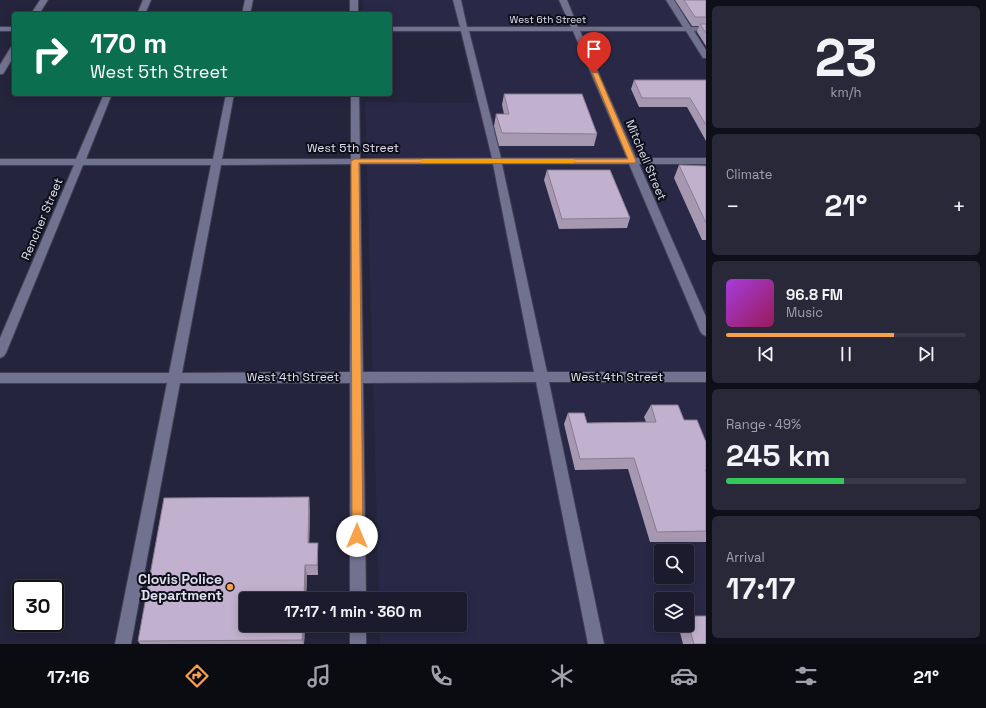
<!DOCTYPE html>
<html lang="en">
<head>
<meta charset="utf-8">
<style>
	:root { --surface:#1b1b2d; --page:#282839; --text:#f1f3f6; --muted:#a0a1aa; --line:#393949; --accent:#f7a148 }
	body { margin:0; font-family:"Space Grotesk",sans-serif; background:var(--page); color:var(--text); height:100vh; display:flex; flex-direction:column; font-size:15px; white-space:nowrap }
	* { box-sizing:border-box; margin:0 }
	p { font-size:13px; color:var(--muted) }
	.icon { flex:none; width:22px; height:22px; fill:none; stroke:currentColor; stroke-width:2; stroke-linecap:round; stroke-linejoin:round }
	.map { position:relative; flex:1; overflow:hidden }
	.drawer { display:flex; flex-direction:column; gap:6px; padding:6px; background:#0f0f19; width:280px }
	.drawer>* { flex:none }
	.top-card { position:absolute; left:12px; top:12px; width:380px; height:84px; border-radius:4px; box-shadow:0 2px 10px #0003,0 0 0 1px var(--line); background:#0b6e4f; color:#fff; overflow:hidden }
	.controls { position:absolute; left:654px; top:544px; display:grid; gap:8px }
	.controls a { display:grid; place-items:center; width:40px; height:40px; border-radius:4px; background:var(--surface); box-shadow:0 2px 10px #0003,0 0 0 1px var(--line); font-size:20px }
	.speed { position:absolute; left:12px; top:580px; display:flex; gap:8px; font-size:20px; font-weight:700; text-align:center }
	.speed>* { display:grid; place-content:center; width:52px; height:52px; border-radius:50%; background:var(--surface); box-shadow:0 2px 10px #0003,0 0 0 1px var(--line); line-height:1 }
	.speed .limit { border:2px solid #111; border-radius:6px; background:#fff; color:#111 }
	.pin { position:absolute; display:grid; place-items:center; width:34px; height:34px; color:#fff; margin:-41px -17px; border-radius:50% 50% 50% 0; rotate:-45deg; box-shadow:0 0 4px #0007 }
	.pin .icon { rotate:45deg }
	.me { position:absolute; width:44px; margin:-22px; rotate:0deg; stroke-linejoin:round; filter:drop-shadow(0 0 3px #0008) }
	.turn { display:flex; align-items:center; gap:14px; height:84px; padding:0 12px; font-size:18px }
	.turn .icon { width:52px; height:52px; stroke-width:2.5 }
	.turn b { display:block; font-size:28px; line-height:34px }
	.big { font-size:30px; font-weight:700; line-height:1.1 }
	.drawer .tile { flex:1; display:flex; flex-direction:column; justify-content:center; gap:6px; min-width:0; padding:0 14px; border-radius:6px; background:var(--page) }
	.drawer .dial { align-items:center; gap:0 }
	.dial b { font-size:52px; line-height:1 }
	.song { display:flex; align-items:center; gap:12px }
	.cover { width:48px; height:48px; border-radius:6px; background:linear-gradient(135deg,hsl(280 70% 55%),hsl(330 70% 35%)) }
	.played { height:4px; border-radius:2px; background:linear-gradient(90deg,var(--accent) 70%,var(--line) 70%) }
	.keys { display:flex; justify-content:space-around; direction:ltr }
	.heat { display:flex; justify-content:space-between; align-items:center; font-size:22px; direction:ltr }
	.charge { height:6px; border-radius:3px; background:linear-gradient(90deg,#34c759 49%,var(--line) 0) }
	.trip { position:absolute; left:239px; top:592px; width:228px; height:40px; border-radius:4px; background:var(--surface); box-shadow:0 2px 10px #0003,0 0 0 1px var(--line); font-weight:700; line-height:40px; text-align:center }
	.dock { display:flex; height:64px; justify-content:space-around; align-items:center; background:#0b0b12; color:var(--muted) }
	.dock .icon { width:28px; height:28px }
	.dock .active { color:var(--accent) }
	.dock b { font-size:18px; color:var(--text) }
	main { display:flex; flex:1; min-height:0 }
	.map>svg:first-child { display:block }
	.built { fill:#292847; fill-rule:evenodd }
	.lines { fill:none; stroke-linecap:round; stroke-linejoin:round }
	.minor-casing { stroke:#403f54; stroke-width:2 }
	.minor { fill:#71728f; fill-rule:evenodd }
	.wall { fill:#a798b1 }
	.shaded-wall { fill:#887c90 }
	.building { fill:#c2b1ce; stroke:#887c90 }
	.route { fill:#f7a148; stroke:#a1692f }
	.slow { fill:#f59e0b }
	.poi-dot { fill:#f7a148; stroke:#0e0f19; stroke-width:1.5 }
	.labels { text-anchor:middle; stroke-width:4; stroke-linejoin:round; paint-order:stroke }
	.far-street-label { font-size:10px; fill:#e0e1f2; stroke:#0e0f19 }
	.street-label { font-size:12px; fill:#e0e1f2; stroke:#0e0f19 }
	.near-poi-label { font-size:14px; font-weight:bold; fill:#e0e1f2; stroke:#0e0f19; text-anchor:end }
</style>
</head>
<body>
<main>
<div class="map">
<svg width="706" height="644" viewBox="0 0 706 644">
	<rect width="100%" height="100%" fill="#24243c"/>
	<path class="built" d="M362,0H706V644H380V625H460V599H379L365,102L475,103L460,33H390V14H363ZM661,551H687V577H661ZM661,599H687V625H661Z"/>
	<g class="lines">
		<g class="minor-casing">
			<path id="minor" d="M40,0H48L39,14H31Z
				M143,0H151L145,14H137Z
				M245,0H253L250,14H242Z
				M350,0H358V14H350Z
				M453,0H461L467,27H571L559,0H567L578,27H683L666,0H674L691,27H706V31H694L706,50V58H703L686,31H580L636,158H706V164H639L706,317V336L702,334L700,331L629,164H502L547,372H706V382H549L604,644H588L536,382L363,383L366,599H350V383H180L131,644H115L167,383H0V373H169L211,165H83L6,353L4,356L0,358V338L74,165H0V159H76L104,94H112L86,159H213L226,94H234L222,159H351V94H359L360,159L492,158L461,31H390V27H460ZM469,31H573L627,158H501ZM351,164L350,372L182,373L221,165ZM360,164H493L534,372H363Z
				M0,27H14V31H0Z
				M11,47H14V56L3,74H0V65Z
				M350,625H366V644H350Z"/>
		</g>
		<use href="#minor" class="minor"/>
	</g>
	<path class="wall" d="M675,0H706V46L697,32L699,26H692Z
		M634,80H706V141L687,107H639L631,89Z
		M504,94L597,134L594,146H499L494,126L496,114H504L502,105Z
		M679,165L706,166V240H702L674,178Z
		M547,170L630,218L627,228L559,229L544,180Z
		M651,405L684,420L706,442V542H650L628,469L575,470L564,424L568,413L587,423L646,422L644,417Z
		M310,508L309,543L318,554V575H307L306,599H246L305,625L304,644H140L138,641Z
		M687,616L706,644H683L678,625H687Z"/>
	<path class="shaded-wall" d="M309,497L310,508L309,554L308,543Z
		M318,543V575L317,565Z
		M305,565L307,575L306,599H304Z
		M303,625H305L304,644H303L302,640Z"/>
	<path class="building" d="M684,0H706V17H695Z
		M700,24H706V33Z
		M634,80H706V125L690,98H642Z
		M504,94H582L597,134L502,133L496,114H509Z
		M679,165L706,166V223Z
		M547,170H610L630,218L562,219Z
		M651,405H678L684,420H697L706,442V470H705L706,472V531L657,532L634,458L580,459L568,413H584L587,423L656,422Z
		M309,497L308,543H318L317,565H305L304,599H246V625H303L302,640L138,641L164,498Z
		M687,616H706V644H694L687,620Z"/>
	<path class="route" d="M592,72L598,73L636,161L635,163H359L363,536L361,540L357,541L353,540L352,536L351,161L355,159H628Z"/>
	<path class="slow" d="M423,159H573L576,161L573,163H421V160Z"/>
	<circle class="poi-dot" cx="230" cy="587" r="4"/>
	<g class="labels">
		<g class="far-street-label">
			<text x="548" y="23">West 6th Street</text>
		</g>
		<g class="street-label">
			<text x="353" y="152">West 5th Street</text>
			<text transform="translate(646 160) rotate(67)" y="4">Mitchell Street</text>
			<text transform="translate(42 219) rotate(-67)" y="4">Rencher Street</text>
			<text x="293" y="381">West 4th Street</text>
			<text x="617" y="381">West 4th Street</text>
		</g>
		<g class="near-poi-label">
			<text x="222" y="584">Clovis Police<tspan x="222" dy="16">Department</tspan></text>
		</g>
	</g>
</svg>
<div class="controls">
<a><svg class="icon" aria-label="search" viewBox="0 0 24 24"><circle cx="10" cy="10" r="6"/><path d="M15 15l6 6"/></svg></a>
<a><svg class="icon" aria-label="layers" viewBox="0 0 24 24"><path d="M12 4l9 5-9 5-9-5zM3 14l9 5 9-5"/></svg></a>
</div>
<div class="speed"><div class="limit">30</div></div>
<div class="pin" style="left:594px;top:73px;background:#d93025"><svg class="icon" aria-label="arrive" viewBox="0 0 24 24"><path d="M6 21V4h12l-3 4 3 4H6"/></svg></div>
<svg class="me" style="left:357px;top:536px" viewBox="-20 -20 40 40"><circle r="19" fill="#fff"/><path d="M0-13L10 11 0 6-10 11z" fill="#f7a148"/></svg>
<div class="trip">17:17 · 1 min · 360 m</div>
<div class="top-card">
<div class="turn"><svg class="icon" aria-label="right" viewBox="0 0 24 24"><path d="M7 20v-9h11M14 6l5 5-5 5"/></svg><div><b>170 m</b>West 5th Street</div></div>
</div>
</div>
<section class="drawer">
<div class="tile dial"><b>23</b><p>km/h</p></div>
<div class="tile"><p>Climate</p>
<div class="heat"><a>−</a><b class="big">21°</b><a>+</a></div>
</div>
<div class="tile">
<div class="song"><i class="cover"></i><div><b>96.8 FM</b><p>Music</p></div></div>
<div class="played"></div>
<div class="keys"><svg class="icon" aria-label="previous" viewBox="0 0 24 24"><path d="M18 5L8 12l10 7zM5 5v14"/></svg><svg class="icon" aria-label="pause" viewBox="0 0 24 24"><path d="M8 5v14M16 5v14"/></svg><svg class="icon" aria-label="next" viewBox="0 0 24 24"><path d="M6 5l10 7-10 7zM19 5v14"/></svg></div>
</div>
<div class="tile"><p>Range · 49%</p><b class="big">245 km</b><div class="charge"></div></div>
<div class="tile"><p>Arrival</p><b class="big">17:17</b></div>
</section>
</main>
<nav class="dock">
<b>17:16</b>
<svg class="icon active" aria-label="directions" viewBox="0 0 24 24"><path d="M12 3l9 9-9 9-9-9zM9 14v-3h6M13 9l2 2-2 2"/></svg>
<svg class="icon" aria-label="music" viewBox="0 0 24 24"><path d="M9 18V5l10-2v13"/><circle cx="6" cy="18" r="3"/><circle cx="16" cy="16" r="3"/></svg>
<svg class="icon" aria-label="phone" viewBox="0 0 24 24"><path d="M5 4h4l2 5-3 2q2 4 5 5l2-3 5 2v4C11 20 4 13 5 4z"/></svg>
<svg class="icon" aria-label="climate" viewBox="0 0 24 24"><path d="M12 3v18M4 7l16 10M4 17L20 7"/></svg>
<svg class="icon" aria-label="car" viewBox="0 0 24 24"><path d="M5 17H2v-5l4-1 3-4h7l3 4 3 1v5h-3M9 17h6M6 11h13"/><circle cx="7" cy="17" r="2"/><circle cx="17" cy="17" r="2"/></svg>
<svg class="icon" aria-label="filters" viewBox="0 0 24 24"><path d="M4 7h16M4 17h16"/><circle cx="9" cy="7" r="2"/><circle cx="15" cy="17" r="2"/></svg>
<b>21°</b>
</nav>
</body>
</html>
